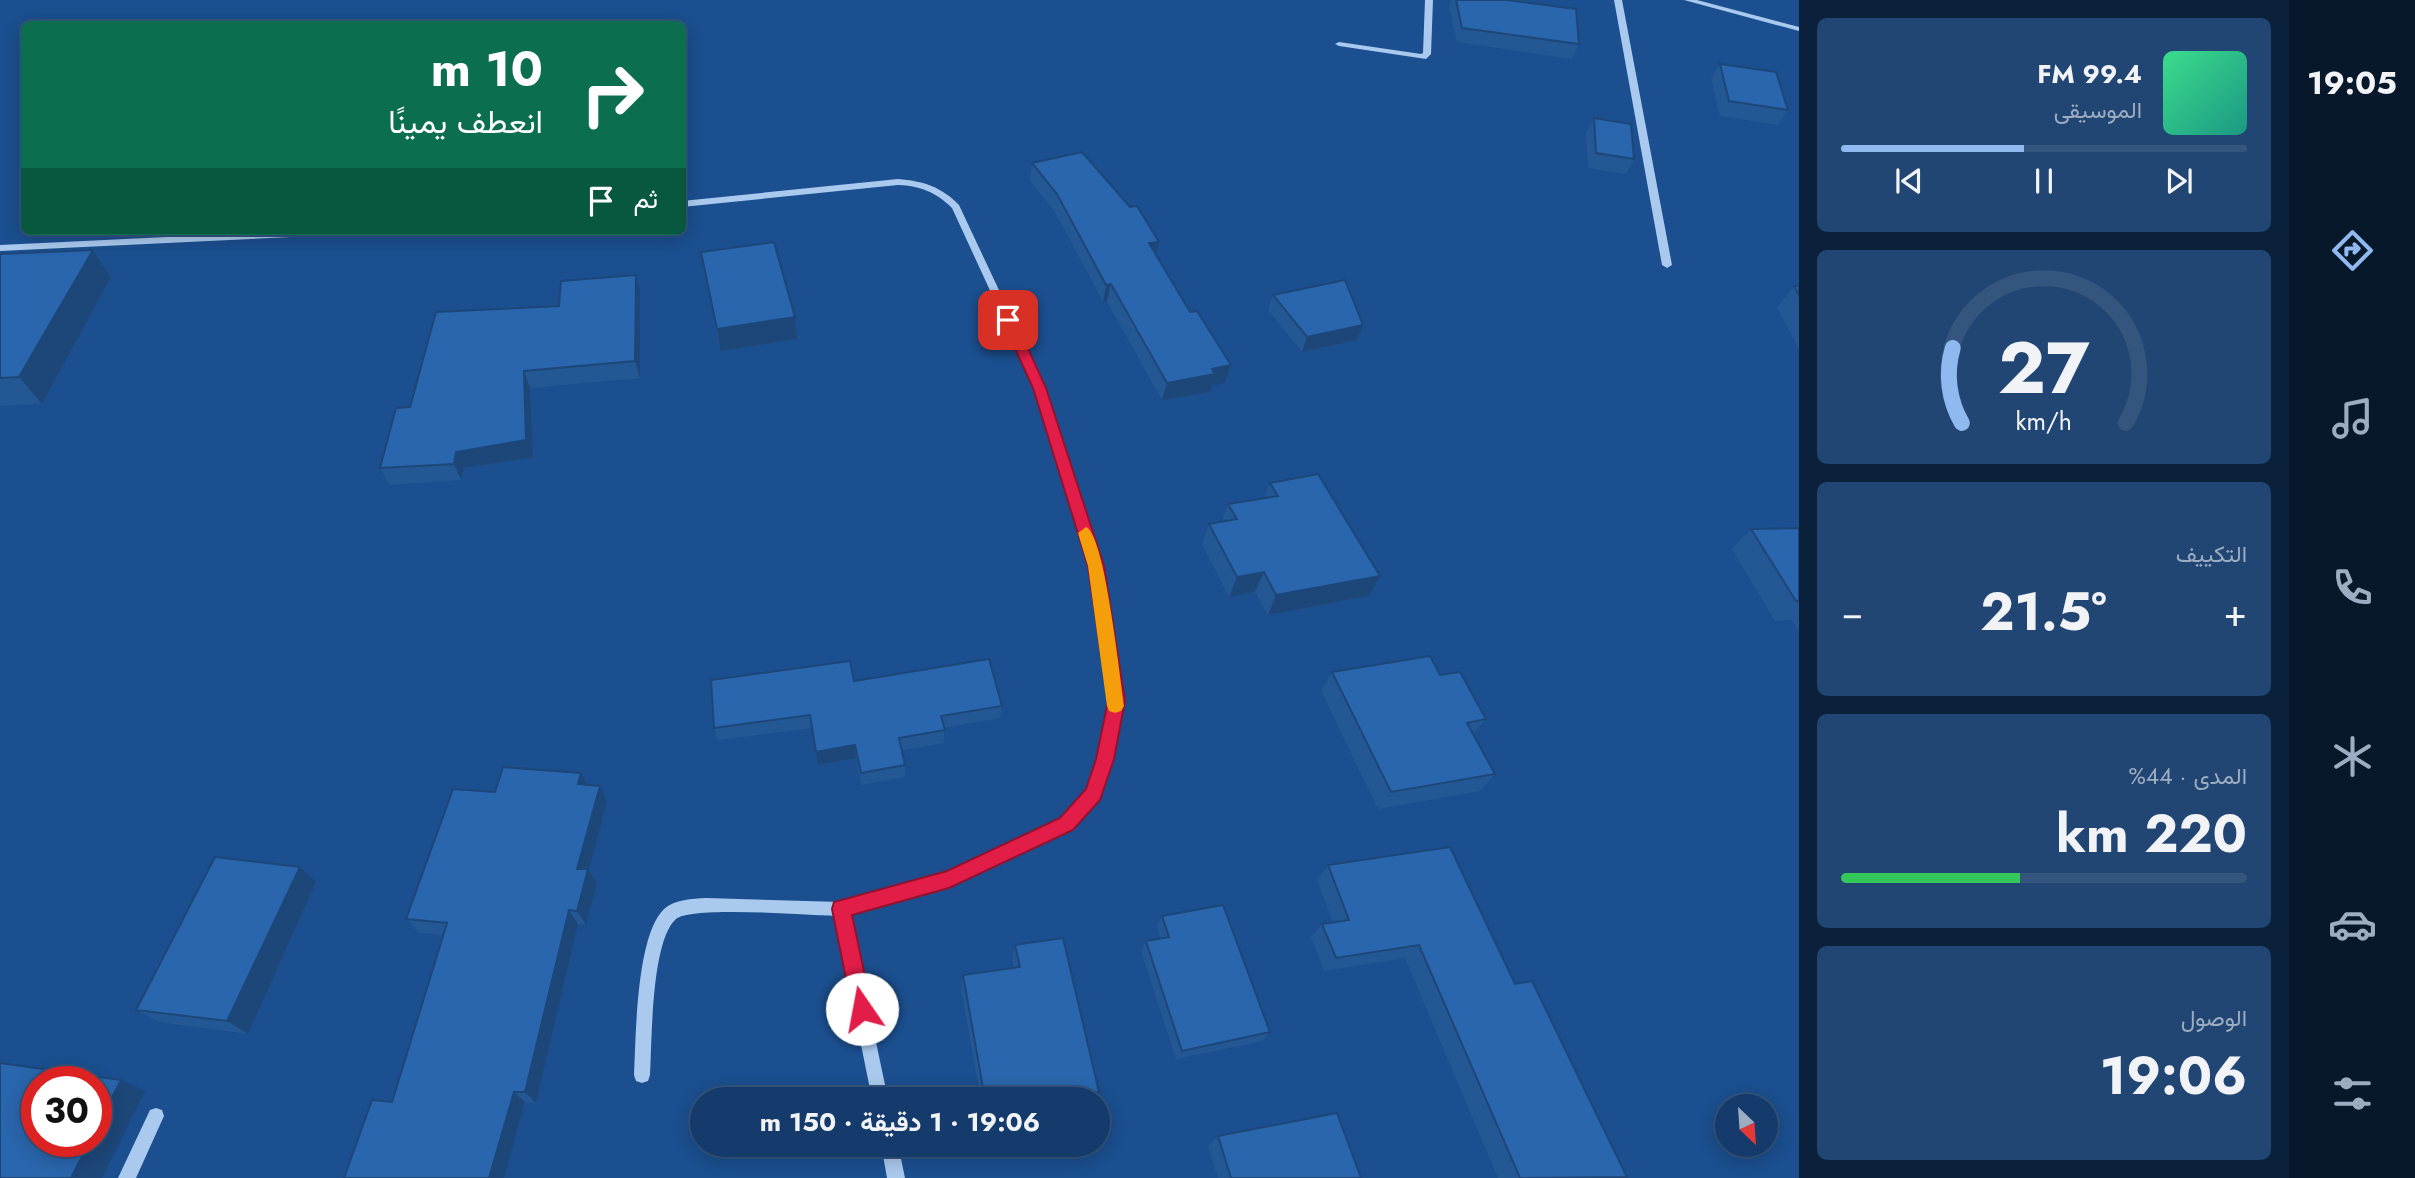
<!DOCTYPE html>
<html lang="ar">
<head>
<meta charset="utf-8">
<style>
	:root { --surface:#143b6b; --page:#214673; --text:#f1f3f6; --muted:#9dadc1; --line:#33557e; --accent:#90b9f0 }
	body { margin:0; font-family:Jost,Vazirmatn,sans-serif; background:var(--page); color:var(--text); direction:rtl; height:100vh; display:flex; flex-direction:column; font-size:26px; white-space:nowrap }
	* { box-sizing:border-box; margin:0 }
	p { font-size:23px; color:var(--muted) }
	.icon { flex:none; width:38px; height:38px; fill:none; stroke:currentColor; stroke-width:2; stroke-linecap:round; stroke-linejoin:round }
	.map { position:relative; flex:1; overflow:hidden; direction:ltr }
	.drawer { display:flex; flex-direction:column; gap:18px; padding:18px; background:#0b203b; width:490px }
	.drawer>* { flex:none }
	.top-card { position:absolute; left:21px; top:21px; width:665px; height:214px; border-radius:10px; box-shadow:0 4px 18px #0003,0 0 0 2px var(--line); direction:rtl; background:#0b6e4f; color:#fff; overflow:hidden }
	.needle { width:46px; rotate:155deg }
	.controls { position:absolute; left:1715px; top:1094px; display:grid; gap:14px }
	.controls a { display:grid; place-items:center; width:63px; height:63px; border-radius:50%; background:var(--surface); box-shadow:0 4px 18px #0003,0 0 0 2px var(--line); font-size:35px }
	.speed { position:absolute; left:21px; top:1066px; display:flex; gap:14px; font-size:35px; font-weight:700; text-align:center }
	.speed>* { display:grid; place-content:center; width:91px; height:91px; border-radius:50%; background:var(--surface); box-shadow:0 4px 18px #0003,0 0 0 2px var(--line); line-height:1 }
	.speed .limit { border:10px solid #d22; background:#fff; color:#111 }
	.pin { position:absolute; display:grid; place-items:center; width:60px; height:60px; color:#fff; margin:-30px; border-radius:14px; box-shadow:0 4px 10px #0006 }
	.me { position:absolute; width:77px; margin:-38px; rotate:348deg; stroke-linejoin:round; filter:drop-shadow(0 0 5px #0008) }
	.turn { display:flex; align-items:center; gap:24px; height:147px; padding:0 28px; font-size:32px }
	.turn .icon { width:91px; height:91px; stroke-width:2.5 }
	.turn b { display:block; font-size:49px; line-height:60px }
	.then { display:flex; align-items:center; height:66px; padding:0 28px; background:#0003; gap:14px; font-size:26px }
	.big { font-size:52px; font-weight:700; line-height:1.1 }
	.drawer .widget { flex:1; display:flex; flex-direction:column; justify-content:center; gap:10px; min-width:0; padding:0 24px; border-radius:10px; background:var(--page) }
	.drawer .dial { align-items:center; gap:0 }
	.dial svg { height:182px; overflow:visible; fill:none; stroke:var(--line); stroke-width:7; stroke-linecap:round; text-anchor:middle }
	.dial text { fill:var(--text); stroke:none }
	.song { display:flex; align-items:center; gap:21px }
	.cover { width:84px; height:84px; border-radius:10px; background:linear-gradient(135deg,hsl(150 70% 55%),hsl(170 70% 35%)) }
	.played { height:7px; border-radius:4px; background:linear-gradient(90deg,var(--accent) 45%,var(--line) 45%) }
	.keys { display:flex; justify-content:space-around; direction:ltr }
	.heat { display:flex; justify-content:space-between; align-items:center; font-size:38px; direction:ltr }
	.charge { height:10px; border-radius:5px; background:linear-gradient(90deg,#34c759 44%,var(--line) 0) }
	.trip { position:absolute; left:690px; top:1087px; width:420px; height:70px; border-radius:35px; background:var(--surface); box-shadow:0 4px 18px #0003,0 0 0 2px var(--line); font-weight:700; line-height:70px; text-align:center; direction:rtl }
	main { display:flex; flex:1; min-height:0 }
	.tab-bar { display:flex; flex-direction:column; width:126px; justify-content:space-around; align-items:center; background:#08182b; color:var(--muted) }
	.tab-bar .icon { width:49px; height:49px }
	.tab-bar .on { color:var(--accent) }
	.tab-bar b { font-size:32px; color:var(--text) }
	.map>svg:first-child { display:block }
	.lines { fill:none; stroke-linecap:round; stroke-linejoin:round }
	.minor { fill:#a9c9ee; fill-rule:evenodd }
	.wall { fill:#245895 }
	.shaded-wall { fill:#1d4779 }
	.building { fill:#2a66ad; stroke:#1d4779; stroke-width:2 }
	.route { fill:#e11d48; stroke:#92132f; stroke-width:2 }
	.slow { fill:#f59e0b }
</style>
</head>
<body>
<main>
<nav class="tab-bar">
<b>19:05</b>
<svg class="icon on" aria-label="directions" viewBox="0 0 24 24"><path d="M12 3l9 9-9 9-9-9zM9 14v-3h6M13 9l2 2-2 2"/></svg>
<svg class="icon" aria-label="music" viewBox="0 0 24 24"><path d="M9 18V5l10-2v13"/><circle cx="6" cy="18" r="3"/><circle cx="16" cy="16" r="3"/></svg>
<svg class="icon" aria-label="phone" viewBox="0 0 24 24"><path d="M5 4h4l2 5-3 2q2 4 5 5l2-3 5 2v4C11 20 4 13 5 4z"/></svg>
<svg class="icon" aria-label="climate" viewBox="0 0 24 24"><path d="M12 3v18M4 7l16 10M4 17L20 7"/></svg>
<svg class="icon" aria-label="car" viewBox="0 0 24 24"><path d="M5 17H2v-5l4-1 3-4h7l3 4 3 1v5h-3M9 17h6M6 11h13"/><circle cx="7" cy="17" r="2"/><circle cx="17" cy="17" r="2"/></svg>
<svg class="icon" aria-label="filters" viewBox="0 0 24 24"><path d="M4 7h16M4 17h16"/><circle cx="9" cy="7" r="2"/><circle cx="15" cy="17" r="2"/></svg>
</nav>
<section class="drawer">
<div class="widget">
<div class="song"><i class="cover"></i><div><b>99.4 FM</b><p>الموسيقى</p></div></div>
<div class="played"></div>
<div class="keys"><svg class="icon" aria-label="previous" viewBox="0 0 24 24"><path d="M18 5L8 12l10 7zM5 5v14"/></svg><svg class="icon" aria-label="pause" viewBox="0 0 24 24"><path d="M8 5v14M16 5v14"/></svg><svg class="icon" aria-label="next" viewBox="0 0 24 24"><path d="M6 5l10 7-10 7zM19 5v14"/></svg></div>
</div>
<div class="widget dial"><svg viewBox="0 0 100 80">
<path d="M14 69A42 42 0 1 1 86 69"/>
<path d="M14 69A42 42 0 0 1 10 36" stroke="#90b9f0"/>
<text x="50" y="56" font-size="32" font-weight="700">27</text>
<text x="50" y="72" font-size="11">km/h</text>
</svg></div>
<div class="widget"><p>التكييف</p>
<div class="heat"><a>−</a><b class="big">21.5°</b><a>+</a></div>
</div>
<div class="widget"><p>المدى · 44%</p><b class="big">220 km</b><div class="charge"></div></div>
<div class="widget"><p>الوصول</p><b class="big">19:06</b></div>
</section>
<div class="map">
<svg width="1799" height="1178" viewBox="0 0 1799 1178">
	<rect width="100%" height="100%" fill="#1b4f8f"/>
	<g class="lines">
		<path class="minor" d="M1425,0H1433L1431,54L1426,59L1339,46L1335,44L1339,42L1421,54L1423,53Z
			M1614,0H1622L1672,265L1667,268L1662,265Z
			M1684,0H1697L1799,27V31Z
			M898,179C923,181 942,187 959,205L1045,388L1102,566L1123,701L1112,759L1101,794L1072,829L949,886L849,914L888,1099H872L835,916C809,915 691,906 676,919C651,941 652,1041 650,1075L648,1081L642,1083L636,1081L634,1075C636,1036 636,936 664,909C675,899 692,899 706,898L841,902L947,873L1062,819L1088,791L1098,759L1109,701L1090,566L1035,388L952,208C936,192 920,186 898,185L682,207V201Z
			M295,231H359L354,234L0,251V245Z
			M156,1108L162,1110L164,1116L136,1178H118L150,1110Z
			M881,1144H898L905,1178H887Z"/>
	</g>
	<path class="wall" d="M1451,0H1456L1579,44L1572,59L1457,42L1449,7Z
		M1720,64L1788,110L1778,125L1720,116L1711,79Z
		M1594,118L1634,159L1626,174L1588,168L1586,133Z
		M1032,163L1156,255L1190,312L1231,365L1225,383L1212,386L1210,392L1162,400L1107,302H1103L1055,212L1030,181Z
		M93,250L111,277L42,404L0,406V254Z
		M701,252L795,317L797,339L720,351Z
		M1794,286H1799V349L1777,307Z
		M640,292V378L530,388L533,457L464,468L461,480L389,485L380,468L410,407L559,306Z
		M1273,295L1363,325L1357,340L1302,352L1268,310Z
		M1270,483L1369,596L1268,615L1255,592L1229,597L1202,544L1209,524L1222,522L1228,504L1265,498Z
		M1799,528V631L1792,620L1775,621L1732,549L1751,529Z
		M1332,672L1440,675L1486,719L1473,734L1495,774L1480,791L1378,809L1321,691Z
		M854,681L1002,706L1000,718L944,728V743L902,750L905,765V777L861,785L856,758L818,765L812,728L718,740L714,728Z
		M587,785L600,786L607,802L589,870L597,884L586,925L578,924L536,1103L525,1102L504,1178H344L392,1102L444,935L419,933L406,919L495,792Z
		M1328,865L1515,984L1625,1178H1498L1405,958L1324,971L1311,937L1322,924L1333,922L1317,880Z
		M316,882L248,1034L159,1022L136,1010Z
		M1162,916L1270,1032L1263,1041L1176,1059L1141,951L1146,941L1161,939L1157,926Z
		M1015,945L1099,1092L1095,1099H981L961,989L963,975L1014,968L1012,959Z
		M1218,1136L1361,1178H1218L1208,1146Z"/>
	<path class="shaded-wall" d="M1159,242L1155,260L1149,243Z
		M93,250L111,277L42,404L19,377Z
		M636,275L640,292V378L635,361Z
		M1111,284L1107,302H1103L1106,285Z
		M795,317L797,339L720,351L717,329Z
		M1363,325L1357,340L1302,352L1307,337Z
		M1231,365L1225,383L1212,386L1210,392L1162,400L1167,383L1212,369Z
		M524,371L530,388L533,457L464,468L461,480L454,464L456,452Z
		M1264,572L1255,592L1229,597L1237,577Z
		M1380,576L1369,596L1268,615L1276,595Z
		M855,745L856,758L818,765L816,752Z
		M581,773L589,789L578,784Z
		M600,786L607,802L589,870L597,884L586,925L577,911V869Z
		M300,867L316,882L248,1034L227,1021Z
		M569,910L578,924L536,1103L525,1092Z
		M121,1080L145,1091L102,1178H71L90,1141H96V1128Z
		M514,1092L525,1102L504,1178H489Z"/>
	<path class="building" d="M1456,0H1506L1576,9L1579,44L1462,28Z
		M1720,64L1776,72L1788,110L1729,101Z
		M1594,118L1631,124L1634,159L1596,153Z
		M1082,152L1130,207L1137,206L1159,242L1149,243L1190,312L1197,311L1231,365L1212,369L1215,374L1167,383L1111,284L1106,285L1057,194L1032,163Z
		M774,242L795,317L717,329L701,252Z
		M93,250L19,377L0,378V254Z
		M636,275L635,361L524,371L526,440L456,452L454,464L380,468L396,408L410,407L436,312L559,306L561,281Z
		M1345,280L1363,325L1307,337L1273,295Z
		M1794,286H1799V295Z
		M1318,474L1380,576L1276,595L1264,572L1237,577L1209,524L1237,519L1228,504L1278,496L1270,483Z
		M1799,528V601H1796L1751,529Z
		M1430,656L1440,675L1460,672L1486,719L1467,723L1495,774L1391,792L1332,672Z
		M989,659L1002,706L941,716L945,730L899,738L905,765L861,773L855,745L816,752L810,715L714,728L711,680L850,661L854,681Z
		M503,767L581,773L578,784L600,786L577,869H588L577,911L569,910L525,1092H514L489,1178H344L372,1100L392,1102L447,923L406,919L453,789L495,792Z
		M1450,847L1515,984L1532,981L1627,1177L1520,1178L1419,945L1336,958L1322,924L1349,920L1328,865Z
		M215,857L300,867L227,1021L136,1010Z
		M1223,905L1270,1032L1182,1051L1146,941L1169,937L1162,916Z
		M1063,938L1099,1092L1055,1099H985L963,975L1020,967L1015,945Z
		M0,1063L121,1080L96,1128V1082H37V1141H90L71,1178H0Z
		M1337,1113L1361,1178H1231L1218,1136Z"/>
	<path class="route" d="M1008,316L1015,320L1046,388L1104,566L1125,701L1114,759L1100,800L1073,830L949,888L852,915L872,1009L869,1016L862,1019L855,1016L852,1009L832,909L834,902L947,871L1060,818L1086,789L1096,759L1108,701L1088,566L1033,388L1002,320Z"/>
	<path class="slow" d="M1086,527C1105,534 1120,680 1124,706L1121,711L1115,713L1109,711L1107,706L1088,566L1078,533Z"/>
</svg>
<div class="controls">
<a><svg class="needle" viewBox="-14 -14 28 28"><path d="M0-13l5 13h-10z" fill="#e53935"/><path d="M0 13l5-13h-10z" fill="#9dadc1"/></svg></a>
</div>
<div class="speed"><div class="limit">30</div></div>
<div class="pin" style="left:1008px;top:320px;background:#d93025"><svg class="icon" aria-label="arrive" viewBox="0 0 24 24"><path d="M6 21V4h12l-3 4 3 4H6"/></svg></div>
<svg class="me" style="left:862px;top:1009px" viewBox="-20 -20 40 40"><circle r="19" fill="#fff"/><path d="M0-13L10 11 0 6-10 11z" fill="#e11d48"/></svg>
<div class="trip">19:06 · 1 دقيقة · 150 m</div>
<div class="top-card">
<div class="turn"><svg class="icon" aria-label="right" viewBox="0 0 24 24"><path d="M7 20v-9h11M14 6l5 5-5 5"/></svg><div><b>10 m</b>انعطف يمينًا</div></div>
<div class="then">ثم<svg class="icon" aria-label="arrive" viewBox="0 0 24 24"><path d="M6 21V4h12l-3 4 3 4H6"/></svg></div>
</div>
</div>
</main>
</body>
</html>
